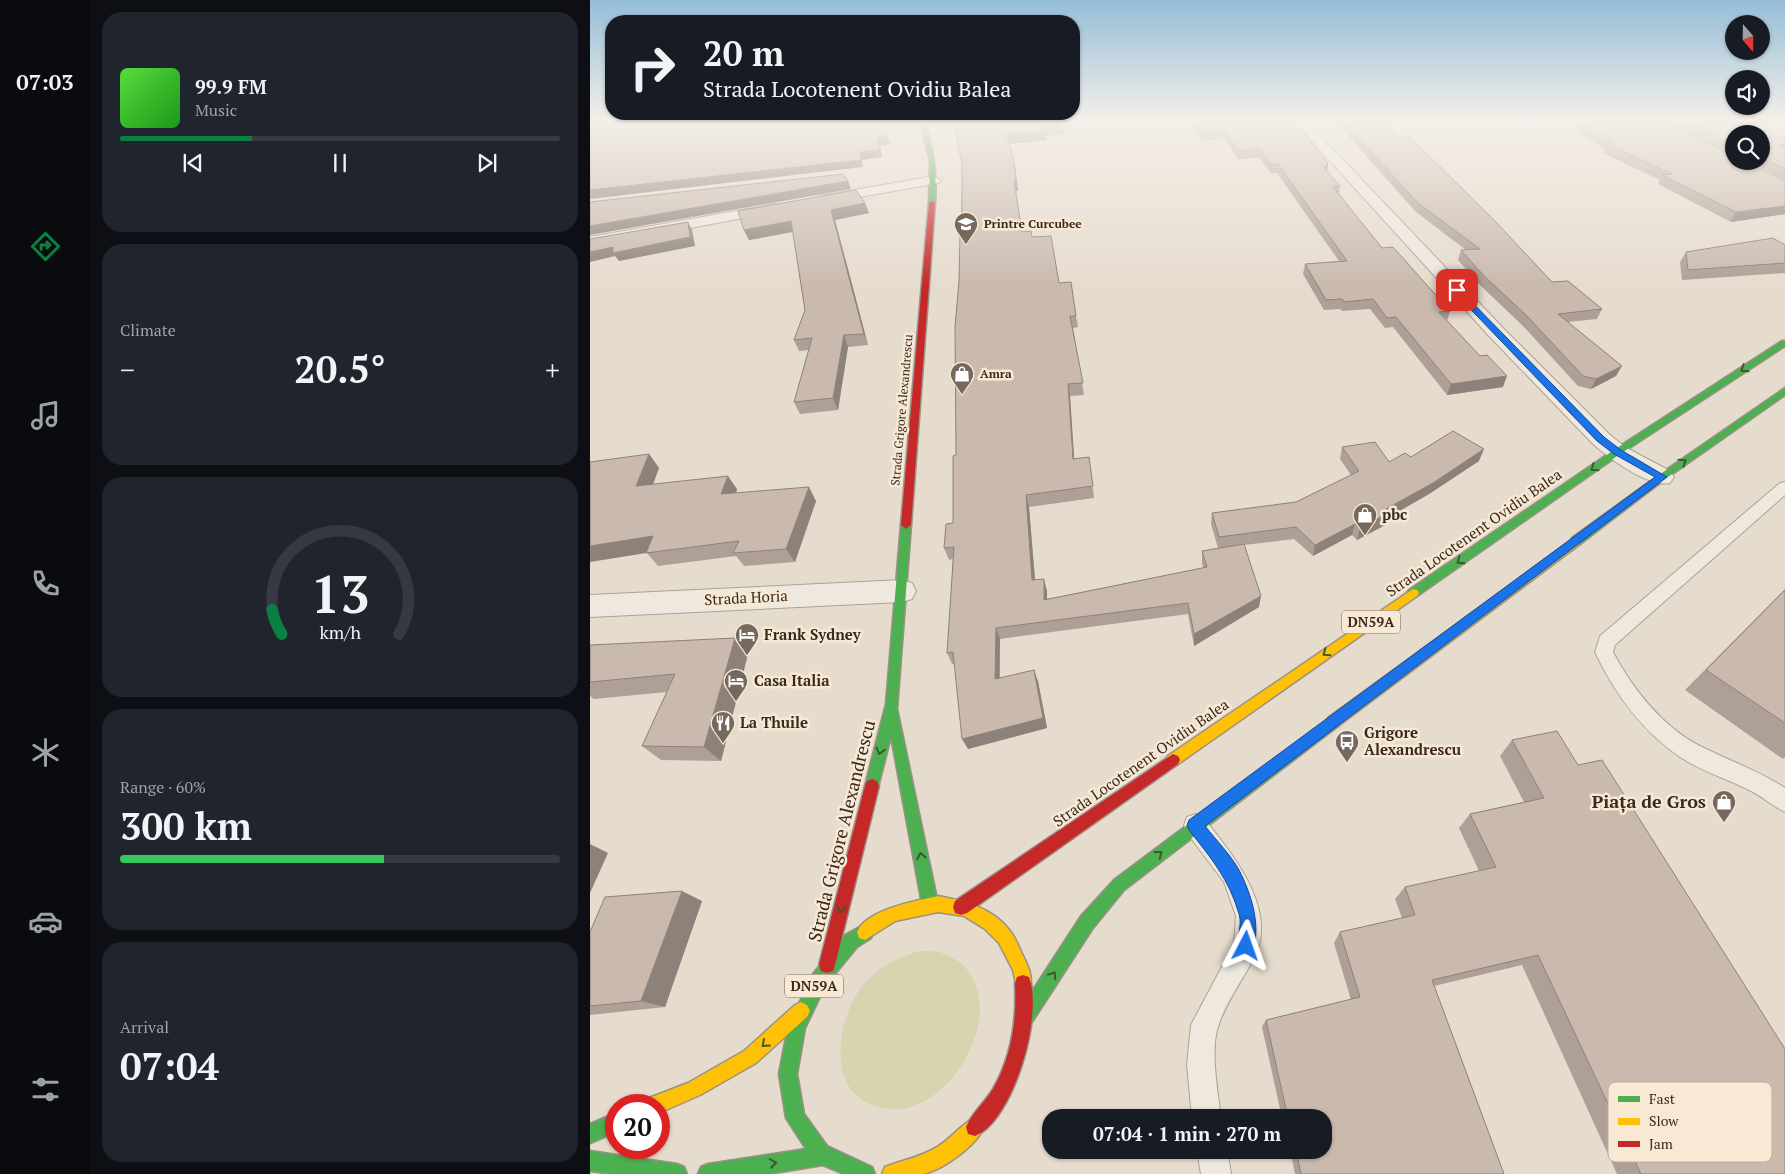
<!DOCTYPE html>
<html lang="en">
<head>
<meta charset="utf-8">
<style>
	:root { --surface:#171b24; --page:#20242c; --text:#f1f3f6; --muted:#9ea1a6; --line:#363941; --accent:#0b8043 }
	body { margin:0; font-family:"PT Serif",serif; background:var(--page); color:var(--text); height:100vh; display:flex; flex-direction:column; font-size:19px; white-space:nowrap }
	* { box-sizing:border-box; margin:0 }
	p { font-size:16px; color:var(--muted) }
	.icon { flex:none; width:28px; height:28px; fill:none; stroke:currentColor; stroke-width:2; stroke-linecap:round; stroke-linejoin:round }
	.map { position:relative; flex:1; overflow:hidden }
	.drawer { display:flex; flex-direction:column; gap:12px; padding:12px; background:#0d0f14; width:500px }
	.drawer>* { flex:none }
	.hud { position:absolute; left:15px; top:15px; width:475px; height:105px; border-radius:20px; box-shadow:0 1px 4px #0004; background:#171b24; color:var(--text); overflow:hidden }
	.needle { width:32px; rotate:160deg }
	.fabs { position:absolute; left:1135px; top:15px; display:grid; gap:10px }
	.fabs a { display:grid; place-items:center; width:45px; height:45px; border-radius:50%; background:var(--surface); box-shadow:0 1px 4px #0004; font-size:25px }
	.speed { position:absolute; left:15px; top:1094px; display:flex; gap:10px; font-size:25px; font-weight:700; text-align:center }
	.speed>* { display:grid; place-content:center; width:65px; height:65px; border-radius:50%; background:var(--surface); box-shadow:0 1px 4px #0004; line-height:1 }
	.speed .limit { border:8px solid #d22; background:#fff; color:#111 }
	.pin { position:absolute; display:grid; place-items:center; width:42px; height:42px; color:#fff; margin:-21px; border-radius:10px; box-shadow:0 2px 8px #0006 }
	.me { position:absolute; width:55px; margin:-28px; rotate:4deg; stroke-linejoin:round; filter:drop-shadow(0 0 4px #0008) }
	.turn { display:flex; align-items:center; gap:18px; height:105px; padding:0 15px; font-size:22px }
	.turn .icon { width:65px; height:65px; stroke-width:2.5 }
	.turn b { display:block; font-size:35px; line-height:42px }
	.big { font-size:38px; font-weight:600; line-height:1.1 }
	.drawer .tile { flex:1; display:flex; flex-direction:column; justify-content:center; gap:8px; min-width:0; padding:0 18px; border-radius:20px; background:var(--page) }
	.drawer .dial { align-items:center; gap:0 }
	.dial svg { height:130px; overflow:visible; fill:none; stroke:var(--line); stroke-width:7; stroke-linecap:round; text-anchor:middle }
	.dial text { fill:var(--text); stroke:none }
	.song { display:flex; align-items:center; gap:15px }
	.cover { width:60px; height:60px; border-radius:8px; background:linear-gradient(135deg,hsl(110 70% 55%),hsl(120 70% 35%)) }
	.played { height:5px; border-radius:2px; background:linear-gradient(90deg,var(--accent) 30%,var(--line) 30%) }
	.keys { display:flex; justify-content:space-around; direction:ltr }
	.heat { display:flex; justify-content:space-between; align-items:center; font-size:28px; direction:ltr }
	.charge { height:8px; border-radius:4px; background:linear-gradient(90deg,#34c759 60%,var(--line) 0) }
	.trip { position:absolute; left:452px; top:1109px; width:290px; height:50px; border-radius:20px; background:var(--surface); box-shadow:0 1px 4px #0004; font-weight:600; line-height:50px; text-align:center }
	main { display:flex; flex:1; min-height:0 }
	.menu { display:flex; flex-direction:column; width:90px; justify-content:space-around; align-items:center; background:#090b0e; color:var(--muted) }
	.menu .icon { width:35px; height:35px }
	.menu .current { color:var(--accent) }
	.menu b { font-size:22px; color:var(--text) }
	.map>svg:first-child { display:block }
	.green { fill:#d9d4b0 }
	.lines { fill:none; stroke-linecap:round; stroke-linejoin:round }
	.lane-casing { stroke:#aba196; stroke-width:2 }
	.street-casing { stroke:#aba196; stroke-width:2 }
	.fast-casing { stroke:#9b9187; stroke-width:3 }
	.slow-casing { stroke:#9b9187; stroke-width:3 }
	.jam-casing { stroke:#9b9187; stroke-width:3 }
	.lane { fill:#eee8df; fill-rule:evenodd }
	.street { fill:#eee8df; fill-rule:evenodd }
	.fast { fill:#4caf50; fill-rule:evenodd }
	.slow { fill:#ffc107; fill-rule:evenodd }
	.jam { fill:#c62828; fill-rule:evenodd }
	.wall { fill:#aea096; fill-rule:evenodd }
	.shaded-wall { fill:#8d827a }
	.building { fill:#cabaae; stroke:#8d827a }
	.oneway { stroke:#405830 }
	.route { fill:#1a73e8; stroke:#114b97 }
	.labels { text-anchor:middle; stroke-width:5; stroke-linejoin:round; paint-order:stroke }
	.far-poi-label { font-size:12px; font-weight:bold; fill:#3a291e; stroke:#f7e9d4; text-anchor:start }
	.far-street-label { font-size:12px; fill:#3a291e; stroke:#f7e9d4 }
	.shield { fill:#f7e9d4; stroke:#736355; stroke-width:1 }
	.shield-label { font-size:14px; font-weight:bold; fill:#3a291e }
	.poi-label { font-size:15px; font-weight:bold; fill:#3a291e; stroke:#f7e9d4; text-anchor:start }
	.street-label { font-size:15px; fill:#3a291e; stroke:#f7e9d4 }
	.near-poi-label { font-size:18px; font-weight:bold; fill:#3a291e; stroke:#f7e9d4; text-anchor:end }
	.near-street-label { font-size:18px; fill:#3a291e; stroke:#f7e9d4 }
	.key { fill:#f7e9d4; stroke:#beaf9d; stroke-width:1 }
	.key-label { font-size:14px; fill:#3a291e }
</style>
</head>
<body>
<main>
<nav class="menu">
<b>07:03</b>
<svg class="icon current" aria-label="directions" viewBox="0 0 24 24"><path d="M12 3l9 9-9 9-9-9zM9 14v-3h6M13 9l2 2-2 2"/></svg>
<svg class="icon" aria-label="music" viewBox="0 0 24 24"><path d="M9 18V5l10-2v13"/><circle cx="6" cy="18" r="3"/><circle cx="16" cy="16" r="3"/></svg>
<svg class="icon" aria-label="phone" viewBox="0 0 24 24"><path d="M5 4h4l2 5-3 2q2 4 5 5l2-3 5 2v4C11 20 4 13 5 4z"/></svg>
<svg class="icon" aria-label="climate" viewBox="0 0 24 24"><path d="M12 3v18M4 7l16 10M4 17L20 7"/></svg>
<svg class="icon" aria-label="car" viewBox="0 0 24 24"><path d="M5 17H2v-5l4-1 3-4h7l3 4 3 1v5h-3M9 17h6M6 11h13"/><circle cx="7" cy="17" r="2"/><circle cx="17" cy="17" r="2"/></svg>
<svg class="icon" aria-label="filters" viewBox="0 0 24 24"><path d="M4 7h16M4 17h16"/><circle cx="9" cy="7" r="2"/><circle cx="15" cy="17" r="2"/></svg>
</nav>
<section class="drawer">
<div class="tile">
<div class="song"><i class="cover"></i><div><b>99.9 FM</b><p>Music</p></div></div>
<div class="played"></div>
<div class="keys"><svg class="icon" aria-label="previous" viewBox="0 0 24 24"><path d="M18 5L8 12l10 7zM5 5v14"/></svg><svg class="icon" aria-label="pause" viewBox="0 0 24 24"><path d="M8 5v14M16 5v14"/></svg><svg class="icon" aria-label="next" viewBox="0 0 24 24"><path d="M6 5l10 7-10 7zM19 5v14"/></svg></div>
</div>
<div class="tile"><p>Climate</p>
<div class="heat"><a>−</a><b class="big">20.5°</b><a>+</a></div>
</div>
<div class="tile dial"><svg viewBox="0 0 100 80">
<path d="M14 69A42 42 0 1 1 86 69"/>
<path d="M14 69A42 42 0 0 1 8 54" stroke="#0b8043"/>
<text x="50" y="56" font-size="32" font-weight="700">13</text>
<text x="50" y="72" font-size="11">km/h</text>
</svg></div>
<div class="tile"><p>Range · 60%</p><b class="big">300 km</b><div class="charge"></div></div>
<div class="tile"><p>Arrival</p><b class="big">07:04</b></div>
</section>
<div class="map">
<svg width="1195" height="1174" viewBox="0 0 1195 1174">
	<rect width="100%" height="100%" fill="#e6dcce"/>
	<path class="green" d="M330,951C337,951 345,950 352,953C436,982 365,1130 287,1107C237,1093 246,1026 268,992C282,970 306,958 330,951Z"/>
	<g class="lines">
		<g class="lane-casing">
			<path id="lane" d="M1195,482V495L1025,645L1023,652C1042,688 1072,726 1108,745C1137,760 1168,770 1195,788V812C1182,806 1172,796 1159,790C1137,779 1111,771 1090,757C1051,730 1025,694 1005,652L1010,636L1190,483Z
				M605,814L613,817C641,853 688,907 665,956C654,978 635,1003 628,1027C620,1051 628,1092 631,1118H602L597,1065L601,1025L644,944L646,916L634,882L597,833L594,825L597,817Z
				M607,1150H637L641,1174H611Z"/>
		</g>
		<g class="street-casing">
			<path id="street" d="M704,121H716L913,328L1019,434L1035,447L1080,471L1084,477L1080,483C1059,488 1019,458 1003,444L899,336Z
				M344,176L351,180L349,183L230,204L223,200L230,196Z
				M185,204L190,205L192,208L190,211L0,247V237Z
				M312,580L322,583L326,591L322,599L312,602L0,617V595Z"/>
		</g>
		<g class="fast-casing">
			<path id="fast" d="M330,121H334C344,149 347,174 345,203L342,205L339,203L340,161Z
				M1192,341H1195V346L1030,454L827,596H819L817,593L819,590L1024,450Z
				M1195,388V395L1075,479L990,544H982L981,541L982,538L1069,475Z
				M316,521L321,525L307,709L348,904L346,910L340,912L334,910L332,904L301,736L287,791L282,793L277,791L275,786L296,704L311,525Z
				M743,716L748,718L750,722L748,726L534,890L503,928L442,1022L436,1025L430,1022L427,1016L430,1010L491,916L524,880Z
				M275,924L281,926L283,932L281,938L267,947L235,986L215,1028L207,1074L214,1114L237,1146L282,1167L285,1174H254L233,1165L178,1174H108L111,1167L118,1164L216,1149L196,1118L189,1074L198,1027L223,974L255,935Z
				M26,1113V1132L0,1143V1124Z
				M0,1151L87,1164L94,1167L97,1174H23L0,1171Z"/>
		</g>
		<g class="slow-casing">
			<path id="slow" d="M986,537L991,541L990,544L748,726L743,728L738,726L736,722L738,718Z
				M823,589L827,590L829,593L827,596L588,764L583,766L578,764L576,760L578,756Z
				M348,896C375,901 403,908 420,931C426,938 429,948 433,956C438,966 444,978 439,989L433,991L427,989L423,970L409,943L395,929L374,916L348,912L305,921L275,940L269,938L267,932C277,909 326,901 348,896Z
				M211,1002L217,1005L220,1011L217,1017L166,1063L110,1095L69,1113V1105H57L59,1098L98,1083L154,1051L205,1005Z
				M385,1118L392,1120L394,1127C387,1145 352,1171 332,1174C319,1174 305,1174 292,1174L295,1167C313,1160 331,1157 347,1147C361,1139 371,1124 385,1118Z"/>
		</g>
		<g class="jam-casing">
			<path id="jam" d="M342,201L345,203L321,525L316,529L311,525L339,203Z
				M583,754L588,756L590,760L588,764L377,913L371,915L365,913L363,907L365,901Z
				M282,779L287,781L289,786L245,965L243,971L237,973L231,971L229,965L275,786L277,781Z
				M433,975L439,977C454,1014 423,1121 385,1136L378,1134L376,1127C382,1113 395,1102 403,1089C422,1056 427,1020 425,983L427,977Z"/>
		</g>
		<use href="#lane" class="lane"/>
		<use href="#street" class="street"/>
		<use href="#fast" class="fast"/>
		<use href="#slow" class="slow"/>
		<use href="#jam" class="jam"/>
	</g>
	<path class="wall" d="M363,121L473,125L475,134L456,136L457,140L419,144L423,157L425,167L428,191H426L432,232L442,237L469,283L486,316L488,327L483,328L494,395L480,396L484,459L499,457L504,498L439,507L445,580L457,591V599L613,568L612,563V551L628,548L621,524L622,513L706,502L761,475L750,459L752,447L799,462L821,457L889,461L839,494L799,517L797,524L767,540L762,535L723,556L704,539L654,545L669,607L604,646L598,614L410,639V678L448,681L457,728L378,749L364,664H362L357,653L363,559L359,560L354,548L363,523L366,455L372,164Z
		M600,121H707V124L737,172L750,186L749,194L792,248L860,311L857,321L913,387L857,395L803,327L795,328L780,309L752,311L750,309L734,310L713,274L715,264L749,261L687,173H681L669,158L648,159L635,139L612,141Z
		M745,121H790L962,282L1012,309L1007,319L978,322L1026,376L1001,389L988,386L933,326L890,285L868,260L871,250H876L826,212Z
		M988,121H1072L1137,153L1076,121H1150L1195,139V214L1141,222L1068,184L1070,180L1013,153L1015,149L984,130L987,122H990ZM1144,134H1171V161H1158L1192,179L1144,161Z
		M279,213L245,220L278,345L258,347L248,410L210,414L204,402L219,350L209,351L204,340L215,310L203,232L159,240L154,230Z
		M1195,245V273L1092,280L1090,262L1096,252Z
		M59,454L69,468L63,484L147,489L146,493L226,501L205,562L154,566L146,556L68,566L57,553Z
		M1195,589V757L1193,759L1095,690Z
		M145,638L158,654L131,761L71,760L52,746L77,692L4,699L0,696V645Z
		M922,740L1195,1174H1027L932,965L844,986L914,1174H705L700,1150H734V1118H692L672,1027L676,1020L761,1000L744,943L750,932L812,918L805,899L815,887L889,871L869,828L880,814L934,802L910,756Z
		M112,901L75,1007L0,1015V932Z"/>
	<path class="shaded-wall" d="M473,125L475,134L456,136L457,140L418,144L416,134L454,127Z
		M298,137L300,145L290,146L292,157L272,160L273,167L0,199V190L270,152L287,138Z
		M423,157L425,167L428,191H426L424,181Z
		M738,163L737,172L734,168Z
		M258,181L261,189L0,235V226Z
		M275,203L279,213L245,220L278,345L274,334L241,210Z
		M1195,206V214L1141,222L1146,212Z
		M201,221L206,231L159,240L154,230Z
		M98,222L102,230L105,246L29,261L25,256L0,262V252Z
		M254,335L258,347L248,410L243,398Z
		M1032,366L1026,376L1001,389L1006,379Z
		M917,376L913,387L857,395L861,384Z
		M478,384L480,396L485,471L483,459Z
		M894,449L889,461L839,494L799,517L797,524L767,540L770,528L796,509Z
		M59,454L69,468L57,500L46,486Z
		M138,476L147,489L141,508L131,494Z
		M219,487L226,501L205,562L196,549Z
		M436,495L439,507L446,592L442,580Z
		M765,524L762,535L723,556L725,545Z
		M63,536L75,550L0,562V546Z
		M454,579L457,591V611L454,600Z
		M671,596L669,607L604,646V634Z
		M406,628L410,639L409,690L405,679Z
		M145,638L158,654L131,761L114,747Z
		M444,670L448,681L457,728L378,749L372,739Z
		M0,844L18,853L0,893Z
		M92,891L112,901L75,1007L51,1001Z"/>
	<path class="building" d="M0,121H292L298,137L287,138L290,150L270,152L271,160L0,190Z
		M363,121H471L473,125L454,127L456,130L416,134L423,157L426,181H424L432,232L441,231L442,237L461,236L469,283L481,282L486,316H480L493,383L478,384L483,459L499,457L503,486L436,495L442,580L454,579V600L617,567L612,551L654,544L671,596L604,634L598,603L406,628L405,679L444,670L453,718L372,739L363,652L357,653L364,547L354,548L356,524L363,523V456L366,455L365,327L369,281L370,232H372V164Z
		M605,121H704L738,163L734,168L750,186L743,187L792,248L803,247L860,311L849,312L890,356L897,355L917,376L861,384L806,317L797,318L783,299L754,302L752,299L736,300L715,264L757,261L688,164L681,165L670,149L648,151L635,131L612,133Z
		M753,121H790L810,138L820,137L904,220L962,282L978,281L1012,309L968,314L1032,366L1006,379L993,376L937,316L894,276L871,250L890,249L828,203Z
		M997,121H1073L1144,156V161H1155L1195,181V206L1146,212L1072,175L1082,174L1017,144L1024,143L987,122Z
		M1096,121H1150L1195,139V144L1189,145L1195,147V169L1171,157V134H1144V145Z
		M253,174L258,181L0,226V202Z
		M266,190L275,203L241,210L274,334L254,335L243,398L204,402L222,338L204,340L215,310L201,221L154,230L148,211Z
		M98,222L100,237L23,253V247L0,252V239Z
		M1183,238L1195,245V263L1098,270L1096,252Z
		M863,431L894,449L843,483L796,509L800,512L770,528L765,524L725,545L706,527L629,537L622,513L706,502L769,471L752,447L785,442L799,462L815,453L821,457Z
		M59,454L46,486L138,476L131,494L219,487L196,549L143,553L149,541L56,553L63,536L0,546V462Z
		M1195,590V723L1116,670Z
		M145,638L114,747L52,746L85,674L0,682V645Z
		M967,731L988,765L1012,760L1195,1049V1174H1051L948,955L842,980L914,1174H711L706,1150H734V1118H698L676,1020L770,997L750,932L825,915L815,887L906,867L880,814L954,798L922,740Z
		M92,891L51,1001L0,1006V932L15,897Z"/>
	<defs><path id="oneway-chevron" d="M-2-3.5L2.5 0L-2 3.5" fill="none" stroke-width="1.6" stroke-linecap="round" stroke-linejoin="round" transform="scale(1.25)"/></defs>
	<g class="oneway">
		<use href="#oneway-chevron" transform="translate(1154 369) rotate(147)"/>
		<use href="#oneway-chevron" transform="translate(1093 462) rotate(-35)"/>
		<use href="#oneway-chevron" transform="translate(1004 468) rotate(145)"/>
		<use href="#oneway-chevron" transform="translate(870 561) rotate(145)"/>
		<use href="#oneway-chevron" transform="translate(736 653) rotate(145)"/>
		<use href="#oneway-chevron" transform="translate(290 751) rotate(104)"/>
		<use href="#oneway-chevron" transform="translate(569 854) rotate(-38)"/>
		<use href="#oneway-chevron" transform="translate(331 856) rotate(-101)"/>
		<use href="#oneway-chevron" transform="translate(251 909) rotate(104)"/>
		<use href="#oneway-chevron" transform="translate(463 975) rotate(-57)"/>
		<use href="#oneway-chevron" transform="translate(175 1044) rotate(138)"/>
		<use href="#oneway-chevron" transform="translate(183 1163) rotate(-9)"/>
	</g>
	<linearGradient id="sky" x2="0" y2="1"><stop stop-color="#95bdd7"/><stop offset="0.42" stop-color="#f4efe9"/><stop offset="1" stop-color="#f4efe9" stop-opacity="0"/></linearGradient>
	<rect width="1195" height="285" fill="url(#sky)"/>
	<path class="route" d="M864,289H869L1014,437L1031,450L1077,477L615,826C626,840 640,854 649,870C661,893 672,927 662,952L656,955L650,952C645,940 653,926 649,914C639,879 621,858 599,830L597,825L599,820L1065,477L1024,454L1007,441L864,292Z"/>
	<defs>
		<g id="school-pin" transform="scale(1.25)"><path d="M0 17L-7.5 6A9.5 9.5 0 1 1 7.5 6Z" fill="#76685c" stroke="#f7e9d4"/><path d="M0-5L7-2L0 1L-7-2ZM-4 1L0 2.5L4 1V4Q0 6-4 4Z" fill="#fff"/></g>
		<g id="shop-pin" transform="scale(1.25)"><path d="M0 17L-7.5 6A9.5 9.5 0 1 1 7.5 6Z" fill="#76685c" stroke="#f7e9d4"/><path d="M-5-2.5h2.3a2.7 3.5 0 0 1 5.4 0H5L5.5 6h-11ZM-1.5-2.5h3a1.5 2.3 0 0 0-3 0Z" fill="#fff"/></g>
		<g id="hotel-pin" transform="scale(1.25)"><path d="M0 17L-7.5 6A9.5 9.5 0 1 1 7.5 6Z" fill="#76685c" stroke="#f7e9d4"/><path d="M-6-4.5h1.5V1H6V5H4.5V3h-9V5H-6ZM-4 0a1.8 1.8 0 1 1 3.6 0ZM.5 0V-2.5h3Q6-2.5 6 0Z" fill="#fff"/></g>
		<g id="restaurant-pin" transform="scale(1.25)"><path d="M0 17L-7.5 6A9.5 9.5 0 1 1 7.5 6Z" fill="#76685c" stroke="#f7e9d4"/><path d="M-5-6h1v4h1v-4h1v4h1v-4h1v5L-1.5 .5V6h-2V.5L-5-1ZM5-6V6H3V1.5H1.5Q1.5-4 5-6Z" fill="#fff"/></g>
		<g id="bus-pin" transform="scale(1.25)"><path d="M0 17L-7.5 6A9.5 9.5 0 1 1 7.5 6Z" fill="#76685c" stroke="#f7e9d4"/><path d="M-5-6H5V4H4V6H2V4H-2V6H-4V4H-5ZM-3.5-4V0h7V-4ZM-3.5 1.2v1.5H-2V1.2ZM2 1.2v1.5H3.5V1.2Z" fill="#fff"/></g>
	</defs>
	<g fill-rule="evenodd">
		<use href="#school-pin" x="376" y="224"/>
		<use href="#shop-pin" x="372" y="374"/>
		<use href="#shop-pin" x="775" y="515"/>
		<use href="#hotel-pin" x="157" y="635"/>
		<use href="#hotel-pin" x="146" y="681"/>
		<use href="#restaurant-pin" x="133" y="723"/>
		<use href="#bus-pin" x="757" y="742"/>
		<use href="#shop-pin" x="1134" y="802"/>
	</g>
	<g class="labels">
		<g class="far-poi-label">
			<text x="394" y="228">Printre Curcubee</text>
			<text x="390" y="378">Amra</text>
		</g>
		<g class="far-street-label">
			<text transform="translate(312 410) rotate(-85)" y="4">Strada Grigore Alexandrescu</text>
		</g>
		<g class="shield">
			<rect x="752" y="610.5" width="58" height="23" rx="4"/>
			<rect x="195" y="974.5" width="58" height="23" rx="4"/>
		</g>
		<g class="shield-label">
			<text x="781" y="627">DN59A</text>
			<text x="224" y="991">DN59A</text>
		</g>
		<g class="poi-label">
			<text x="792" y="520">pbc</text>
			<text x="174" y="640">Frank Sydney</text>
			<text x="164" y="686">Casa Italia</text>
			<text x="150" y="728">La Thuile</text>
			<text x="774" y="738">Grigore<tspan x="774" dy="17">Alexandrescu</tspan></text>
		</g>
		<g class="street-label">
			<text transform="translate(884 533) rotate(-35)" y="5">Strada Locotenent Ovidiu Balea</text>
			<text transform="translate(156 598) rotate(-3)" y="5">Strada Horia</text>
			<text transform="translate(551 763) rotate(-35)" y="5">Strada Locotenent Ovidiu Balea</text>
		</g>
		<g class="near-poi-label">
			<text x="1116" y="808">Piața de Gros</text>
		</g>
		<g class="near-street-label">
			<text transform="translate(252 831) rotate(-76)" y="6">Strada Grigore Alexandrescu</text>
		</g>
	</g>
	<rect x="1018" y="1082" width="164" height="80" rx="8" class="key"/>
	<rect x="1028" y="1096" width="22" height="6" fill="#4caf50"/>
	<rect x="1028" y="1118" width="22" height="7" fill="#ffc107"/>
	<rect x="1028" y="1141" width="22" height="6" fill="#c62828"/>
	<g class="key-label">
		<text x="1059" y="1104">Fast</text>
		<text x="1059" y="1126">Slow</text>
		<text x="1059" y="1149">Jam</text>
	</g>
</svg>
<div class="fabs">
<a><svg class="needle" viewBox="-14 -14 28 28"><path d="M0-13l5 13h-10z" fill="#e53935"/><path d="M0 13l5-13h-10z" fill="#9ea1a6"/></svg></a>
<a><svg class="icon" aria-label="sound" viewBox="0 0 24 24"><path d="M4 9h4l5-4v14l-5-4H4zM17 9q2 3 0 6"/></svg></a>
<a><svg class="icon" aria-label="search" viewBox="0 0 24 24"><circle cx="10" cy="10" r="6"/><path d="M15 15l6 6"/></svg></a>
</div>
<div class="speed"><div class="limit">20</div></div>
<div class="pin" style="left:867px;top:290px;background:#d93025"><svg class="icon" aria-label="arrive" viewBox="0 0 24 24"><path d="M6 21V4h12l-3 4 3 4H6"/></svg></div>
<svg class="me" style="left:656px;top:946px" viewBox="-20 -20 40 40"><path d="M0-17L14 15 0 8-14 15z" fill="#1a73e8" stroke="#fff" stroke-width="4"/></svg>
<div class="trip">07:04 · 1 min · 270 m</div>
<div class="hud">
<div class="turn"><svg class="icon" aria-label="right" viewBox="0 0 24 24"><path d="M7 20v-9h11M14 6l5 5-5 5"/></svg><div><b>20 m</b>Strada Locotenent Ovidiu Balea</div></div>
</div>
</div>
</main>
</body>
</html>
